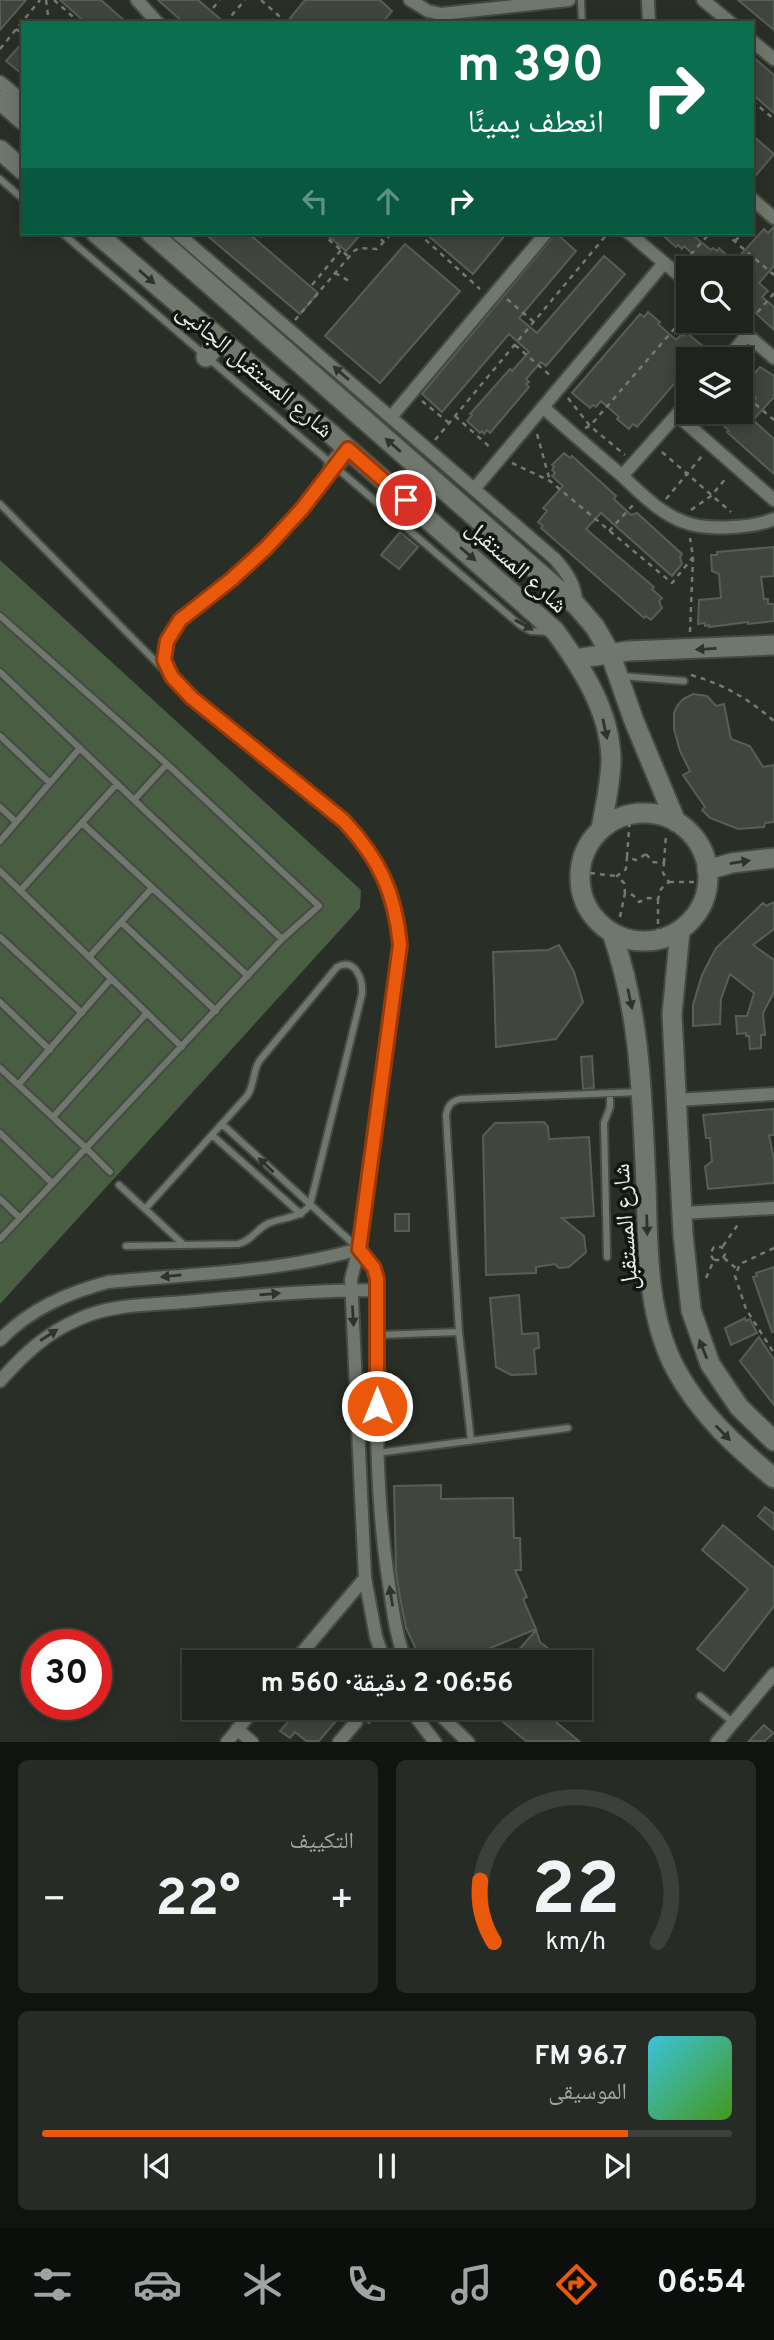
<!DOCTYPE html>
<html lang="ar">
<head>
<meta charset="utf-8">
<style>
	:root { --surface:#1f231d; --page:#272b26; --text:#f1f3f6; --muted:#a1a4a4; --line:#3c403b; --accent:#ea580c }
	body { margin:0; font-family:Overpass,"Noto Naskh Arabic",sans-serif; background:var(--page); color:var(--text); direction:rtl; height:100vh; display:flex; flex-direction:column; font-size:26px; white-space:nowrap }
	* { box-sizing:border-box; margin:0 }
	p { font-size:23px; color:var(--muted) }
	.icon { flex:none; width:38px; height:38px; fill:none; stroke:currentColor; stroke-width:2; stroke-linecap:round; stroke-linejoin:round }
	.map { position:relative; height:1742px; overflow:hidden; direction:ltr }
	.details { display:flex; flex-direction:column; gap:18px; padding:18px; background:#111310; flex:1 }
	.details>* { flex:none }
	.guide { position:absolute; left:21px; top:21px; width:733px; height:214px; border-radius:0px; box-shadow:0 4px 18px #0003,0 0 0 2px var(--line); direction:rtl; background:#0b6e4f; color:#fff; overflow:hidden }
	.tools { position:absolute; left:676px; top:256px; display:grid; gap:14px }
	.tools a { display:grid; place-items:center; width:77px; height:77px; border-radius:0px; background:var(--surface); box-shadow:0 4px 18px #0003,0 0 0 2px var(--line); font-size:35px }
	.speed { position:absolute; left:21px; top:1629px; display:flex; gap:14px; font-size:35px; font-weight:700; text-align:center }
	.speed>* { display:grid; place-content:center; width:91px; height:91px; border-radius:50%; background:var(--surface); box-shadow:0 4px 18px #0003,0 0 0 2px var(--line); line-height:1 }
	.speed .limit { border:10px solid #d22; background:#fff; color:#111 }
	.pin { position:absolute; display:grid; place-items:center; width:60px; height:60px; color:#fff; margin:-30px; border:4px solid #fff; border-radius:50%; box-shadow:0 2px 7px #0007 }
	.me { position:absolute; width:77px; margin:-38px; rotate:0deg; stroke-linejoin:round; filter:drop-shadow(0 0 5px #0008) }
	.turn { display:flex; align-items:center; gap:24px; height:147px; padding:0 35px; font-size:32px }
	.turn .icon { width:91px; height:91px; stroke-width:2.5 }
	.turn b { display:block; font-size:49px; line-height:60px }
	.lanes { display:flex; align-items:center; height:66px; padding:0 35px; background:#0003; justify-content:center; gap:35px; direction:ltr }
	.lanes .off { opacity:.35 }
	.big { font-size:52px; font-weight:700; line-height:1.1 }
	.details .tile { flex:1; display:flex; flex-direction:column; justify-content:center; gap:10px; min-width:0; padding:0 24px; border-radius:10px; background:var(--page) }
	.details .dial { align-items:center; gap:0 }
	.dial svg { height:182px; overflow:visible; fill:none; stroke:var(--line); stroke-width:7; stroke-linecap:round; text-anchor:middle }
	.dial text { fill:var(--text); stroke:none }
	.song { display:flex; align-items:center; gap:21px }
	.cover { width:84px; height:84px; border-radius:10px; background:linear-gradient(135deg,hsl(190 70% 55%),hsl(100 70% 35%)) }
	.played { height:7px; border-radius:4px; background:linear-gradient(90deg,var(--accent) 85%,var(--line) 85%) }
	.keys { display:flex; justify-content:space-around; direction:ltr }
	.heat { display:flex; justify-content:space-between; align-items:center; font-size:38px; direction:ltr }
	.details .tiles { flex:1; display:grid; gap:18px; grid-template-columns:1fr 1fr }
	.tile:last-child { grid-column:span 2 }
	.trip { position:absolute; left:182px; top:1650px; width:410px; height:70px; border-radius:0px; background:var(--surface); box-shadow:0 4px 18px #0003,0 0 0 2px var(--line); font-weight:700; line-height:70px; text-align:center; direction:rtl }
	.menu { display:flex; height:112px; justify-content:space-around; align-items:center; background:#0c0e0c; color:var(--muted) }
	.menu .icon { width:49px; height:49px }
	.menu .current { color:var(--accent) }
	.menu b { font-size:32px; color:var(--text) }
	.map>svg:first-child { display:block }
	.green { fill:#495d42 }
	.building { fill:#40463e; stroke:#575e55; stroke-width:2 }
	.lines { fill:none; stroke-linecap:round; stroke-linejoin:round }
	.lane-casing { stroke:#454a44; stroke-width:10 }
	.street-casing { stroke:#454a44; stroke-width:16 }
	.secondary-casing { stroke:#454a44; stroke-width:23 }
	.path { stroke:#747972; stroke-width:2.5; stroke-dasharray:5 5; stroke-linecap:butt }
	.lane { stroke:#70776d; stroke-width:6 }
	.street { stroke:#70776d; stroke-width:12 }
	.secondary { stroke:#70776d; stroke-width:19 }
	.oneway { fill:#2f332d }
	.route-casing { stroke:#983908; stroke-width:18 }
	.route { stroke:#ea580c; stroke-width:12 }
	.labels { text-anchor:middle; stroke-width:7; stroke-linejoin:round; paint-order:stroke }
	.street-label { font-size:24px; fill:#e9ede8; stroke:#131612 }
</style>
</head>
<body>
<div class="map">
<svg width="774" height="1742" viewBox="0 0 774 1742">
	<rect width="100%" height="100%" fill="#292f27"/>
	<path class="green" d="M0,560L361,890L360,908L0,1304Z"/>
	<path class="building" d="M0,0H26L0,30Z
		M60,0H101L127,23H86Z
		M158,0H198L225,23H184Z
		M305,0H380L392,11L382,23H296L290,18Z
		M738,0H774V30Z
		M23,42V75L6,61Z
		M752,56L774,75V113L752,94Z
		M752,135L774,154L752,180Z
		M774,227V266L759,283L768,291L762,297L774,307V330L747,305L740,313V268H708L684,246L682,249L678,245L676,247L660,233H690L711,250L713,248L717,251L719,248L734,262L764,229L768,233Z
		M204,233H248L318,293L300,314Z
		M325,233H362L346,251Z
		M425,233H507L473,274Z
		M556,233L576,251L519,318L537,333L604,256L625,274L546,366L541,362L526,379L529,382L526,384L529,387L490,433L487,430L484,434L482,431L480,433L467,421L472,415L470,414L510,369L512,371L529,352L509,334L442,412L422,394Z
		M405,244L460,291L380,383L325,336Z
		M648,312L660,322L658,324L676,340L682,334L684,336L687,333L705,348L696,359H688V368L637,427L633,424L629,429L617,419L619,417L601,401L596,407L593,405L590,408L572,393L640,314L644,317Z
		M760,367L774,376V397L753,420L774,439V474L727,432L729,431L723,425L735,411H744L756,398L748,391L751,387L748,384L750,382L749,380Z
		M564,453L570,458L572,456L616,496L614,499L631,515L637,513L682,554L680,557L682,564L672,576L601,513L586,529L654,587L652,589L662,598L659,601L662,608L651,620L646,616L644,618L541,528L543,526L538,522L547,511L543,508L563,486L552,476L555,473L552,470L554,467L552,465Z
		M400,532L418,547L399,569L381,555Z
		M774,547V576L761,577L764,599H768V604H774V621L748,624V622L709,627V625L705,626V623L698,624L699,600L721,598L719,574L712,571L711,555H717V552Z
		M693,694L707,696L716,706L724,704L731,739L750,746L763,767L774,765V822L765,823L764,827L738,829L710,818L702,810L705,807L683,775L690,771L680,751L674,729V713L677,706L683,699Z
		M774,902V929L753,945L774,960V992L763,1013L765,1035H761V1048L750,1049L749,1036H746V1033L737,1034L736,1016H747L754,993L730,974L721,999L720,1024L693,1026V1005L702,975L716,948L763,903L766,906Z
		M559,945L574,972L583,1002L556,1039L496,1047L493,952L548,950Z
		M592,1056L594,1088L583,1089L581,1057Z
		M774,1109V1135H769L774,1160V1183L708,1189L705,1167L712,1161L710,1138H706L703,1115Z
		M544,1122L548,1127L549,1139L589,1137L594,1216L562,1218L584,1236L586,1252L569,1267L559,1268L555,1264L536,1267V1273L486,1275L483,1136L495,1123Z
		M395,1214H409V1231H395Z
		M774,1267V1332H772L753,1277L757,1276L756,1273Z
		M519,1295L522,1334L538,1333L539,1348L534,1349L536,1374L511,1375L496,1367L490,1298Z
		M745,1318L746,1321L750,1319L757,1333L731,1345L725,1328Z
		M759,1337L774,1360V1405L740,1361Z
		M441,1485V1499L513,1498L514,1538H520L521,1570H515L527,1597L523,1599L536,1629L457,1662H422L406,1628L401,1603L396,1572L394,1486Z
		M765,1507L774,1514V1530L758,1516Z
		M723,1525L774,1568V1606L724,1671L697,1649L748,1589L702,1550Z
		M536,1630L540,1642L565,1662H508Z
		M300,1708H347L319,1741H306L295,1732L290,1738L280,1731Z
		M350,1708H370L377,1713L369,1723Z
		M486,1708H539L579,1741H526Z
		M764,1725L773,1733L765,1741H749Z"/>
	<g class="lines">
		<g class="lane-casing">
			<path id="lane" d="M581,0L582,23
				M0,179L23,199
				M62,233L520,625L531,631L550,632
				M332,468C303,508 272,543 235,576C218,592 194,602 180,620C172,629 163,647 164,660C166,676 182,688 193,698L344,821C380,860 395,893 400,945L359,1249
				M0,504L168,674
				M0,616L167,764L319,906L282,939L134,800L167,764
				M0,672L134,800
				M621,676L684,681
				M0,736L50,783
				M0,807L16,822
				M82,823L248,976
				M0,841L80,748
				M0,871L182,1047
				M20,891L117,784
				M121,922L216,1011
				M0,937L82,1013
				M89,957L152,888
				M0,1002L50,1050
				M0,1068L86,1148L0,1239
				M18,1085L111,979
				M53,1117L147,1013
				M222,1124L358,1248
				M0,1133L51,1182
				M212,1135L301,1214
				M110,1172L86,1148L282,939
				M119,1185L184,1245
				M0,1199L19,1217
				M126,1246L238,1244C251,1241 256,1230 267,1224C282,1217 299,1219 310,1205L362,994C363,979 355,957 337,967L260,1060C252,1071 255,1085 247,1096L145,1209
				M607,1257L604,1123L610,1107V1093
				M378,1335L459,1332
				M471,1441L459,1332L446,1115C448,1106 450,1102 460,1099L640,1092
				M377,1453L568,1428
				M700,1696L734,1723"/>
		</g>
		<g class="street-casing">
			<path id="street" d="M137,0L158,23
				M410,0L428,11L441,14L569,0
				M648,0L649,23
				M703,0L731,23
				M752,41L774,59
				M0,82L23,101
				M752,199L774,218
				M177,233L555,559C569,575 575,585 577,606
				M629,233L688,283
				M730,320L774,358
				M727,359L747,335
				M543,407C568,430 594,452 620,474C640,492 659,513 684,522C707,531 752,528 774,519
				M677,415L774,500
				M391,417L546,233
				M622,476L688,402
				M475,488L664,263
				M677,1100L774,1094
				M683,1213L774,1208
				M359,1249L374,1268L377,1279C377,1381 373,1483 389,1584C393,1611 396,1637 406,1662
				M359,1249L351,1279L365,1578L376,1637L385,1662
				M0,1340C30,1309 67,1293 108,1282C189,1274 281,1272 359,1249
				M0,1381C23,1355 46,1333 79,1319C111,1304 150,1305 184,1302C249,1296 312,1290 377,1290
				M294,1662L365,1578
				M409,1708L435,1742
				M433,1708L468,1742
				M237,1729L252,1742
				M227,1742L255,1708
				M339,1742L356,1722
				M717,1742L774,1674"/>
		</g>
		<g class="secondary-casing">
			<path id="secondary" d="M0,100L23,120
				M0,150L23,170
				M96,233L331,434L555,631C582,668 610,711 611,759C611,782 605,806 601,829
				M151,233L577,606L595,627L610,653L634,721L676,822
				M206,357L220,340
				M334,465L348,449
				M575,659L628,651L774,645
				M580 877a64 64 0 1 1 128 0a64 64 0 1 1-128 0Z
				M707,870L732,863L774,858
				M680,931L672,1014L683,1234L691,1310L710,1364L739,1407L774,1441
				M612,933C641,1015 642,1099 646,1185C648,1246 646,1312 675,1368C699,1413 735,1446 774,1478"/>
		</g>
		<path class="path" d="M46,0L49,23
			M54,0L80,23
			M261,0L287,23
			M213,8L220,0
			M225,23L245,0
			M270,23L277,14
			M697,23L703,17
			M16,29L23,34
			M0,49L40,0
			M752,101L774,119
			M321,233L349,257
			M373,233L384,242
			M418,233L480,289
			M725,233L774,275
			M260,237L264,233
			M735,241L743,233
			M684,262L710,233
			M335,273L351,282
			M312,285L341,250
			M507,299L534,322
			M295,320L354,251L359,248L377,249L392,233
			M751,320L774,293
			M515,345L552,377
			M740,391L774,420
			M568,398L590,426L625,455
			M422,401L449,423
			M455,416L492,449
			M585,428L590,426L688,313
			M537,434L550,481
			M435,440L608,233
			M662,452L731,512
			M512,463L550,481L672,583L693,557
			M666,499L702,456
			M691,510L711,496L727,477
			M609,531L633,505
			M690,632L693,557L690,538
			M691,675C723,684 749,699 774,721
			M646,854L653,862L664,863L663,873L669,882L661,889L658,899L648,898L639,902L633,895L625,893L624,883L617,876L626,869L627,857L636,860Z
			M627,857L630,815
			M664,863L666,835
			M580,872L617,876
			M669,882H697
			M658,899V940
			M620,917L625,893
			M723,1246L739,1223
			M774,1248L740,1264L735,1276L746,1309L774,1353
			M724,1258L737,1269
			M706,1278L714,1260L710,1254L714,1247H722L725,1254L722,1260H714"/>
		<use href="#lane" class="lane"/>
		<use href="#street" class="street"/>
		<use href="#secondary" class="secondary"/>
	</g>
	<defs><path id="oneway-solid" d="M-6-.8H1V-3.2L6.5 0L1 3.2V.8H-6Z" transform="scale(1.75)"/></defs>
	<g class="oneway">
		<use href="#oneway-solid" transform="translate(147 277) rotate(41)"/>
		<use href="#oneway-solid" transform="translate(341 373) rotate(-139)"/>
		<use href="#oneway-solid" transform="translate(393 445) rotate(-139)"/>
		<use href="#oneway-solid" transform="translate(468 554) rotate(41)"/>
		<use href="#oneway-solid" transform="translate(524 625) rotate(29)"/>
		<use href="#oneway-solid" transform="translate(706 649) rotate(177)"/>
		<use href="#oneway-solid" transform="translate(605 729) rotate(78)"/>
		<use href="#oneway-solid" transform="translate(740 862) rotate(-9)"/>
		<use href="#oneway-solid" transform="translate(630 999) rotate(78)"/>
		<use href="#oneway-solid" transform="translate(266 1165) rotate(-137)"/>
		<use href="#oneway-solid" transform="translate(647 1225) rotate(88)"/>
		<use href="#oneway-solid" transform="translate(171 1276) rotate(174)"/>
		<use href="#oneway-solid" transform="translate(270 1294) rotate(-5)"/>
		<use href="#oneway-solid" transform="translate(353 1316) rotate(87)"/>
		<use href="#oneway-solid" transform="translate(49 1335) rotate(-33)"/>
		<use href="#oneway-solid" transform="translate(703 1349) rotate(-112)"/>
		<use href="#oneway-solid" transform="translate(723 1433) rotate(46)"/>
		<use href="#oneway-solid" transform="translate(391 1596) rotate(-99)"/>
	</g>
	<g class="lines">
		<g class="route-casing">
			<path id="route" d="M377,1406V1279L374,1268L359,1249L400,945C395,893 380,860 344,821L192,698L172,677L164,660L167,641L180,620L232,579L266,548L302,509L348,449L406,500"/>
		</g>
		<use href="#route" class="route"/>
	</g>
	<g class="labels">
		<g class="street-label">
			<text transform="translate(255 370) rotate(40)" y="8">شارع المستقبل الجانبى</text>
			<text transform="translate(517 566) rotate(42)" y="8">شارع المستقبل</text>
			<text transform="translate(625 1227) rotate(-94)" y="8">شارع المستقبل</text>
		</g>
	</g>
</svg>
<div class="tools">
<a><svg class="icon" aria-label="search" viewBox="0 0 24 24"><circle cx="10" cy="10" r="6"/><path d="M15 15l6 6"/></svg></a>
<a><svg class="icon" aria-label="layers" viewBox="0 0 24 24"><path d="M12 4l9 5-9 5-9-5zM3 14l9 5 9-5"/></svg></a>
</div>
<div class="speed"><div class="limit">30</div></div>
<div class="pin" style="left:406px;top:500px;background:#d93025"><svg class="icon" aria-label="arrive" viewBox="0 0 24 24"><path d="M6 21V4h12l-3 4 3 4H6"/></svg></div>
<svg class="me" style="left:377px;top:1406px" viewBox="-20 -20 40 40"><circle r="17" fill="#ea580c" stroke="#fff" stroke-width="3"/><path d="M0-11L8 9 0 5-8 9z" fill="#fff"/></svg>
<div class="trip">06:56 · 2 دقيقة · 560 m</div>
<div class="guide">
<div class="turn"><svg class="icon" aria-label="right" viewBox="0 0 24 24"><path d="M7 20v-9h11M14 6l5 5-5 5"/></svg><div><b>390 m</b>انعطف يمينًا</div></div>
<div class="lanes"><svg class="icon off" aria-label="left" viewBox="0 0 24 24"><path d="M17 20v-9H6M10 6l-5 5 5 5"/></svg><svg class="icon off" aria-label="ahead" viewBox="0 0 24 24"><path d="M12 20V5M6 11l6-6 6 6"/></svg><svg class="icon" aria-label="right" viewBox="0 0 24 24"><path d="M7 20v-9h11M14 6l5 5-5 5"/></svg></div>
</div>
</div>
<section class="details">
<div class="tiles">
<div class="tile dial"><svg viewBox="0 0 100 80">
<path d="M14 69A42 42 0 1 1 86 69"/>
<path d="M14 69A42 42 0 0 1 8 42" stroke="#ea580c"/>
<text x="50" y="56" font-size="32" font-weight="700">22</text>
<text x="50" y="72" font-size="11">km/h</text>
</svg></div>
<div class="tile"><p>التكييف</p>
<div class="heat"><a>−</a><b class="big">22°</b><a>+</a></div>
</div>
<div class="tile">
<div class="song"><i class="cover"></i><div><b>96.7 FM</b><p>الموسيقى</p></div></div>
<div class="played"></div>
<div class="keys"><svg class="icon" aria-label="previous" viewBox="0 0 24 24"><path d="M18 5L8 12l10 7zM5 5v14"/></svg><svg class="icon" aria-label="pause" viewBox="0 0 24 24"><path d="M8 5v14M16 5v14"/></svg><svg class="icon" aria-label="next" viewBox="0 0 24 24"><path d="M6 5l10 7-10 7zM19 5v14"/></svg></div>
</div>
</div>
</section>
<nav class="menu">
<b>06:54</b>
<svg class="icon current" aria-label="directions" viewBox="0 0 24 24"><path d="M12 3l9 9-9 9-9-9zM9 14v-3h6M13 9l2 2-2 2"/></svg>
<svg class="icon" aria-label="music" viewBox="0 0 24 24"><path d="M9 18V5l10-2v13"/><circle cx="6" cy="18" r="3"/><circle cx="16" cy="16" r="3"/></svg>
<svg class="icon" aria-label="phone" viewBox="0 0 24 24"><path d="M5 4h4l2 5-3 2q2 4 5 5l2-3 5 2v4C11 20 4 13 5 4z"/></svg>
<svg class="icon" aria-label="climate" viewBox="0 0 24 24"><path d="M12 3v18M4 7l16 10M4 17L20 7"/></svg>
<svg class="icon" aria-label="car" viewBox="0 0 24 24"><path d="M5 17H2v-5l4-1 3-4h7l3 4 3 1v5h-3M9 17h6M6 11h13"/><circle cx="7" cy="17" r="2"/><circle cx="17" cy="17" r="2"/></svg>
<svg class="icon" aria-label="filters" viewBox="0 0 24 24"><path d="M4 7h16M4 17h16"/><circle cx="9" cy="7" r="2"/><circle cx="15" cy="17" r="2"/></svg>
</nav>
</body>
</html>
